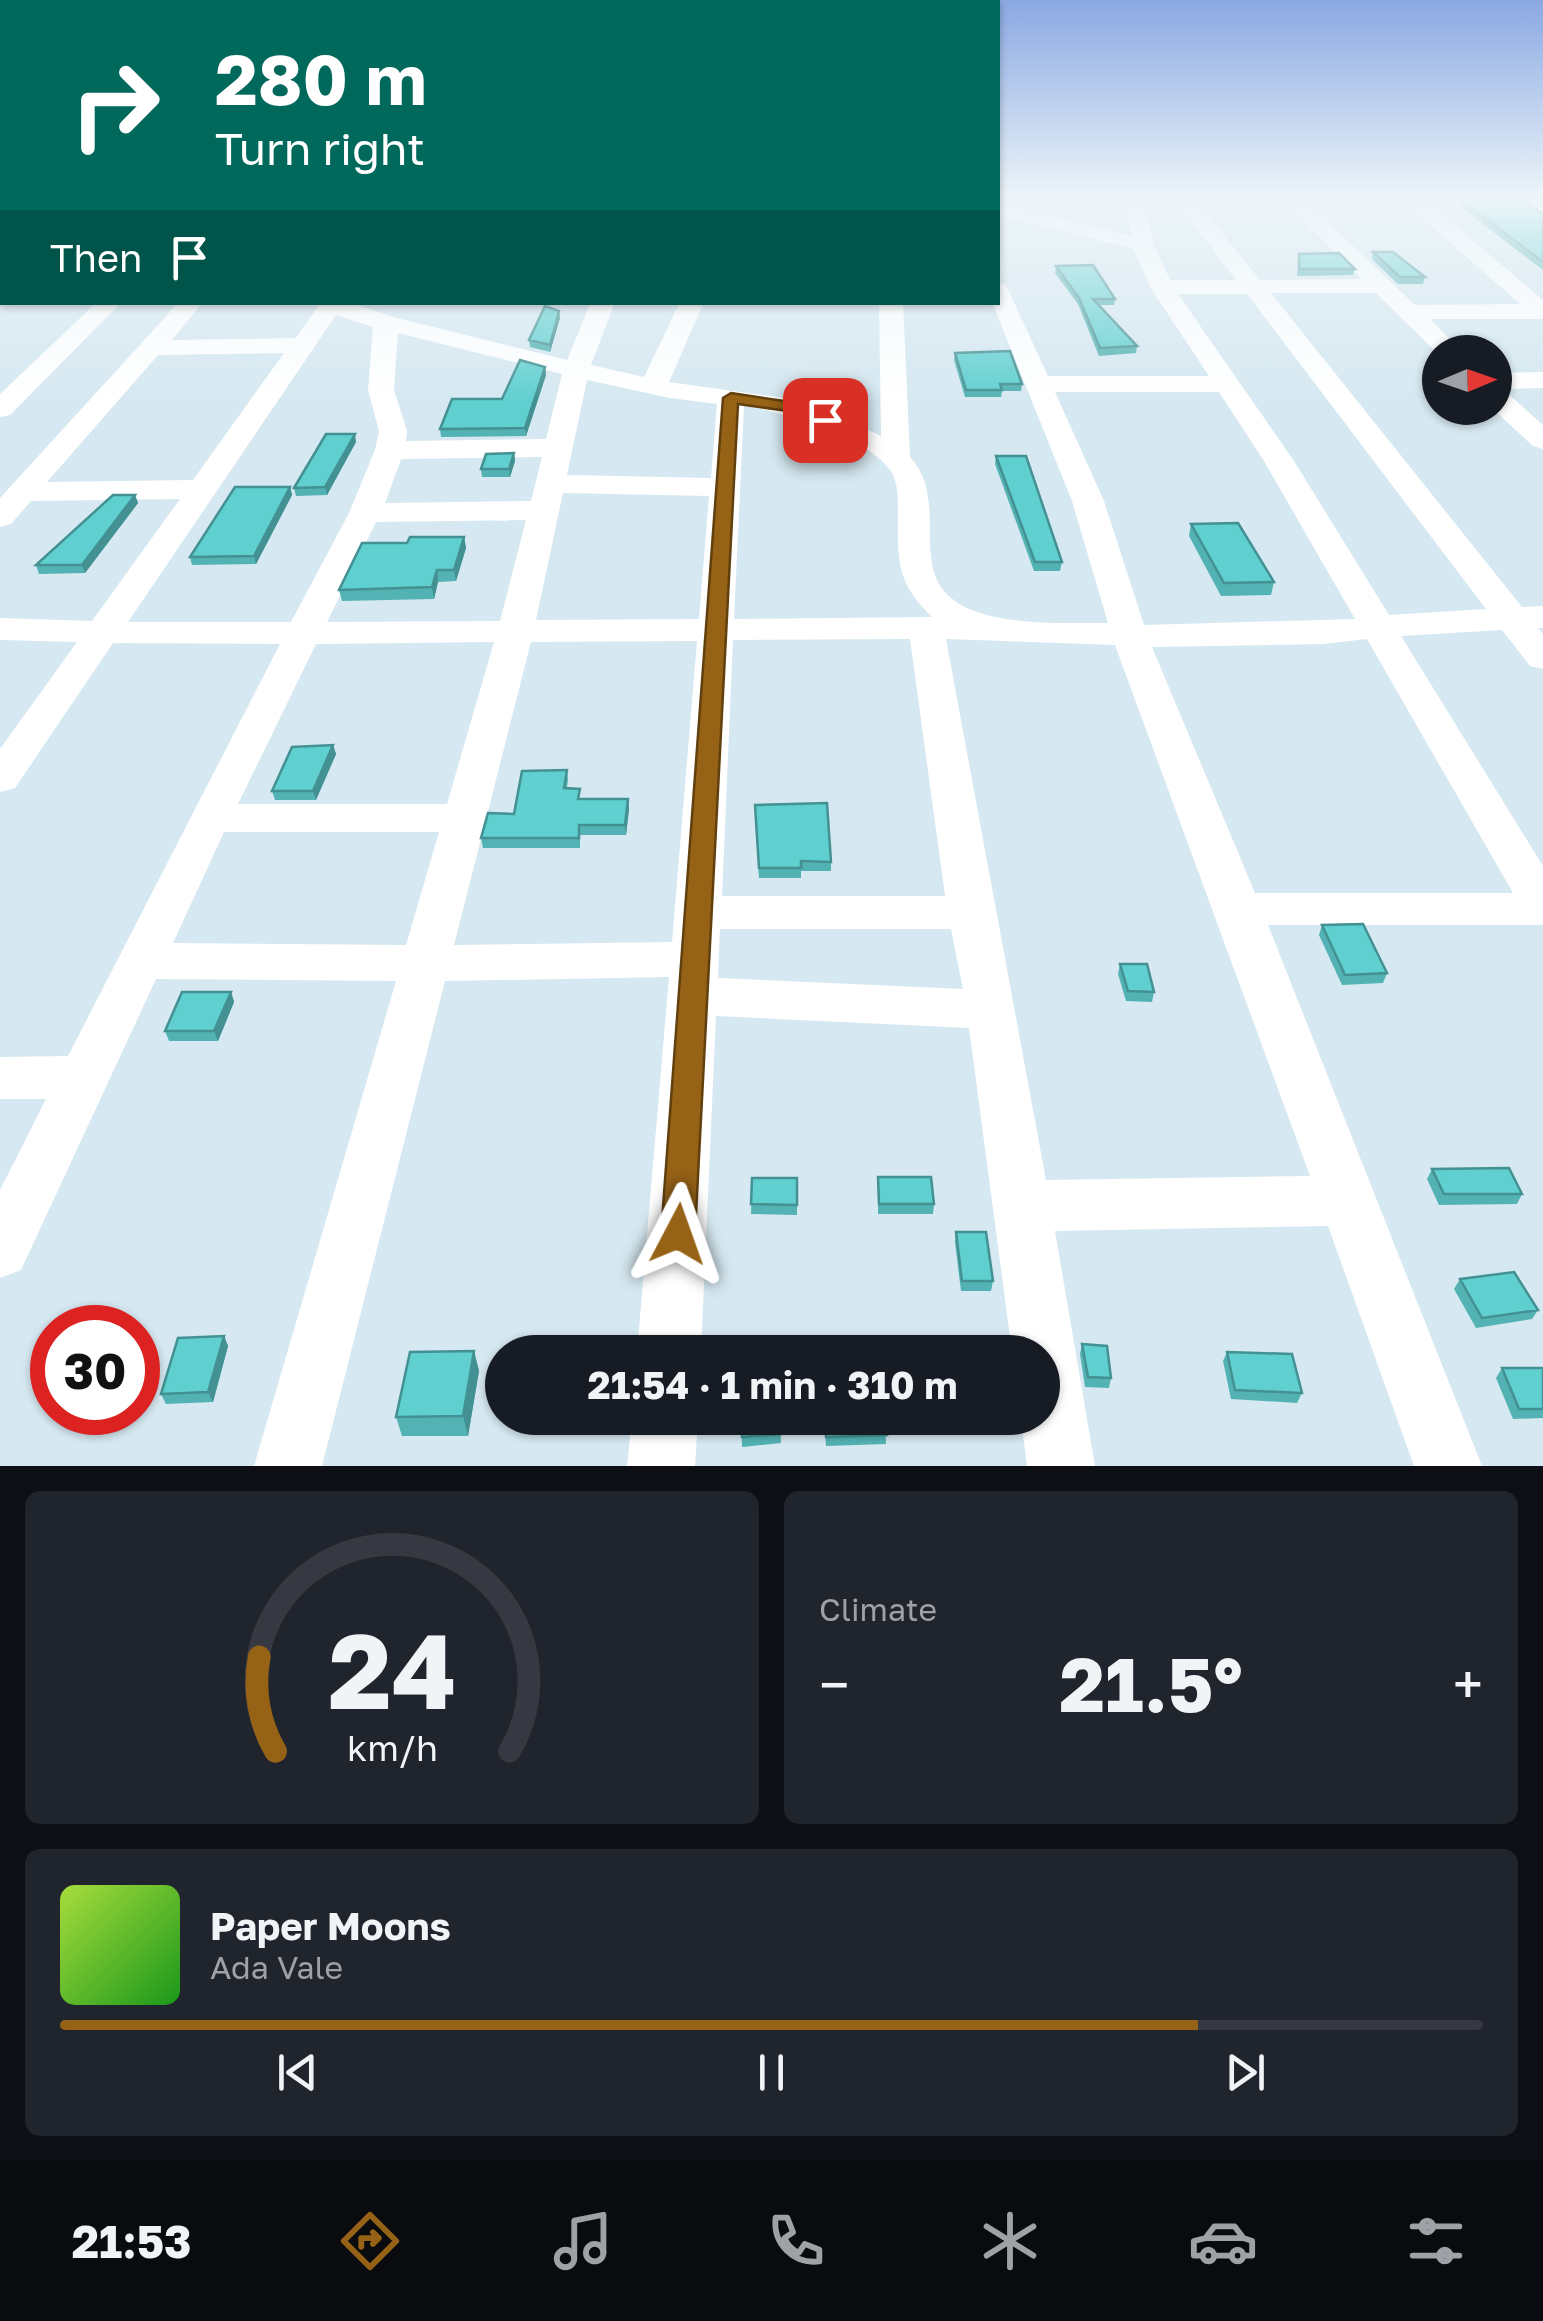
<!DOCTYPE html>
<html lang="en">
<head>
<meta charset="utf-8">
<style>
	:root { --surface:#171b24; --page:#20242c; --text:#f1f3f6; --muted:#9ea1a6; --line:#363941; --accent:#966216 }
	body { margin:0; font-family:"Golos Text",sans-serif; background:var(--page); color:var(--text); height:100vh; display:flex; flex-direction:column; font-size:38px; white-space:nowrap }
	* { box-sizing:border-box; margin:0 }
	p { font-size:32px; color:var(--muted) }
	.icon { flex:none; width:55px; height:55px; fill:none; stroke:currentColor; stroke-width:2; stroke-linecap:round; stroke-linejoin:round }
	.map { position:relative; height:1466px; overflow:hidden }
	.drawer { display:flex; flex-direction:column; gap:25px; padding:25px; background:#0d0f14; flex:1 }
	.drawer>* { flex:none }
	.banner { position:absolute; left:0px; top:0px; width:1000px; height:305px; box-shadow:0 2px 8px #0004; background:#00695c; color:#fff; overflow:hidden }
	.needle { width:65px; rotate:88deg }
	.buttons { position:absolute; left:1422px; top:335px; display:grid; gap:20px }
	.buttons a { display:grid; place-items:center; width:90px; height:90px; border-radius:50%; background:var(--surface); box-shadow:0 2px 8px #0004; font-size:50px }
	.speed { position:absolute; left:30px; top:1305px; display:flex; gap:20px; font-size:50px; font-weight:700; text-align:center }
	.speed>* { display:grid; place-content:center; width:130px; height:130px; border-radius:50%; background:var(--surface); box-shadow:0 2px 8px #0004; line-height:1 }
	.speed .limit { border:15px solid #d22; background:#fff; color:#111 }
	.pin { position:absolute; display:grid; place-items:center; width:85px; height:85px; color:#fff; margin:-42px; border-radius:20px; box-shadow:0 5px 15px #0006 }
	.me { position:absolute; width:110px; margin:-55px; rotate:4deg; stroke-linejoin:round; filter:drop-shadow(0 0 8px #0008) }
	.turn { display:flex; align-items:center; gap:35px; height:210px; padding:0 50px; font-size:45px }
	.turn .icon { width:130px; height:130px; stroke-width:2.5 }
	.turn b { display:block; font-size:70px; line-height:85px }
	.then { display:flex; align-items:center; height:95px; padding:0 50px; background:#0003; gap:20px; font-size:38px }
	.big { font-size:75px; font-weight:700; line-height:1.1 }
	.drawer .tile { flex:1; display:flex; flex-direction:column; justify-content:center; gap:15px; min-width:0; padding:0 35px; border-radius:15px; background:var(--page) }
	.drawer .dial { align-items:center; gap:0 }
	.dial svg { height:260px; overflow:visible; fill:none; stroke:var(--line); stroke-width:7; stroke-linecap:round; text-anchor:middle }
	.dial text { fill:var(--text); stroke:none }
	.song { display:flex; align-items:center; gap:30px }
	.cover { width:120px; height:120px; border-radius:15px; background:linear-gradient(135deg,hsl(80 70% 55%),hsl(120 70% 35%)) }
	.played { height:10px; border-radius:5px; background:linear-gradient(90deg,var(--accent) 80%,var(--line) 80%) }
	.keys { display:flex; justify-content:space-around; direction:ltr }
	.heat { display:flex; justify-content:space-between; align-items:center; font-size:55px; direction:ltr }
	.drawer .tiles { flex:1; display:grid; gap:25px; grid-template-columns:1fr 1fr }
	.tile:last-child { grid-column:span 2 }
	.trip { position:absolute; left:485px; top:1335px; width:575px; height:100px; border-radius:50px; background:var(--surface); box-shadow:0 2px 8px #0004; font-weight:700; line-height:100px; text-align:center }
	.menu { display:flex; height:160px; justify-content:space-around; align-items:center; background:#090b0e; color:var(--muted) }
	.menu .icon { width:70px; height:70px }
	.menu .on { color:var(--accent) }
	.menu b { font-size:45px; color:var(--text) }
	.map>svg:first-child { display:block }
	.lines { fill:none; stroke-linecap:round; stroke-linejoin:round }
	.minor { fill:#fff; fill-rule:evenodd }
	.wall { fill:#53b2b3 }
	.shaded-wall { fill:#439192 }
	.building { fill:#60cfd0; stroke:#439192; stroke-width:2.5 }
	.route { fill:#966216; stroke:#62400e; stroke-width:2.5 }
</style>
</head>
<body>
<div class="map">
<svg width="1543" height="1466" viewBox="0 0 1543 1466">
	<rect width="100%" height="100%" fill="#d6e8f1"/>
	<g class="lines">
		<path class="minor" d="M1130,198H1495L1485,204H1430L1543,300V319H1430L1463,352H1440V356L1376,293H1271L1522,607L1543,606V628H1538L1543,634V669L1530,666L1502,630L1401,636L1543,866V925H1268L1482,1466H1414L1328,1226L1055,1231L1095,1466H1027L1021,1418H1042V1352H1012L969,1028L716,1016L701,1352H637L669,977L445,981L322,1466H254L396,981L156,979L21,1270L0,1278V1190L46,1099H0V1057L68,1056L280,644L113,643L15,788L0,792V749L77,642L0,640V618L92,621L180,499L31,501L11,524L0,527V498L179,302H203L172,340L296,338L321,302H349L393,317L567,360L591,302H615L591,365L644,377L680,302H704L669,382L806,401L881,436L879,302H903L910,457C928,476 929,499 930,523C930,543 929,566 939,584C966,630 1061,622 1108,623L1072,501L992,302H998V283L1006,285L1048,376H1209L1150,287L1134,249L998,215V203L1131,236L1126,203ZM1178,204L1236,280H1170L1154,245L1146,205ZM1199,204H1287L1362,279L1260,280ZM1309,204H1406L1520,304L1415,305ZM1178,294H1247L1486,609L1389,615L1294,461ZM336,315L373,327L368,390L379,431L375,450L349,513L291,622H128ZM398,333L562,374L546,439L406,441L407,431L394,390ZM284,353L193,480L47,482L158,355ZM587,380L670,398L717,404L711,478L567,475ZM1055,392H1219L1264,461L1355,619L1144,625L1104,501ZM744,406C782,411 872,438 892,473C898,484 898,499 898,511C898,560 895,581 932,617L734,619ZM542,457L531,501L385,503L401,459ZM563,493L709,496L699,619L536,620ZM526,520L500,621L327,622L376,522ZM910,639L945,896H722L733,640ZM946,639L1115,645L1310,1176L1046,1180ZM1367,639L1513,893H1255L1152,647L1323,644ZM697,641L672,942L454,945L531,642ZM494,642L447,804H238L316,644ZM224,832H439L406,945L173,943ZM720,929H951L963,989L718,978Z
			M1513,198H1536L1543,203V218Z
			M0,230H2V242H0Z
			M0,283H2V297H0Z
			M97,302H122L10,415L0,417V394Z
			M1543,372V388L1503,389L1543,425V449L1533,446L1492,408L1495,373Z
			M632,1418H698L695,1466H627Z"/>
	</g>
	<path class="wall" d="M1464,202L1543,214V270L1462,208Z
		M1373,252L1425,277L1423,284H1398L1372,259Z
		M1299,254L1355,269L1353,275L1297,276Z
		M1056,266L1115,299L1114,305H1099L1137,346L1136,353L1099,356L1078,304L1055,273Z
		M560,318L550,352L530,347L529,340Z
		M955,353L1022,384L1021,391H1002L1001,397H965L954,360Z
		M545,367L546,375L526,436L441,437L440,429L502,399Z
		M356,442L327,495L296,496L294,488Z
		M514,453L515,461L510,477H482L481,469Z
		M996,456L1062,562L1060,571H1034L995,464Z
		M290,487L292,495L256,564L192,565L190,557Z
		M135,495L138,503L85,573L39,574L36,565Z
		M1191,524L1274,582L1271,595L1221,596L1189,536Z
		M464,537L466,548L456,581L438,582L434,599L342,601L339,590L407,543Z
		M333,745L336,754L316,800H275L272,791Z
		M567,770L568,780L567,788L581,799H628L629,809L626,835H580V848H483L481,838L514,814Z
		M755,815L831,862V871H801V878H759Z
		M1322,925L1387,973L1383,983L1342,985L1319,935Z
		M1120,964L1154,992L1152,1002L1126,1001L1118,974Z
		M231,992L234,1002L218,1041H169L165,1031Z
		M1432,1169L1522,1194L1517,1204L1439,1205L1427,1179Z
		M878,1177L934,1204L933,1214H878Z
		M752,1178H797V1215L751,1214Z
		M956,1232L993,1281L991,1291H961L955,1242Z
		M1460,1279L1538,1310L1532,1319L1476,1328L1454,1289Z
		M224,1336L228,1346L213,1402L166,1404L161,1394Z
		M1082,1344L1111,1378L1109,1388L1085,1387L1080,1354Z
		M474,1351L479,1371L468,1436H402L396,1417Z
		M1227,1352L1302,1393L1297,1403L1231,1399L1223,1361Z
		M1502,1368H1543V1418L1513,1419L1496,1378Z
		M741,1418H780L781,1443L742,1447Z
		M824,1418H885L886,1444L826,1446Z"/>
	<path class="shaded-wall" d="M559,311L560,318L550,352V345Z
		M545,367L546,375L526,436L525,428Z
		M355,434L356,442L327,495L325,487Z
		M514,453L515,461L510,477L509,469Z
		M290,487L292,495L256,564L254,556Z
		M135,495L138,503L85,573L82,565Z
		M464,537L466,548L456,581L454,570Z
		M437,570L438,582L434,599L432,587Z
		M333,745L336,754L316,800L313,791Z
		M628,799L629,809L626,835L625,825Z
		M231,992L234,1002L218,1041L214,1031Z
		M224,1336L228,1346L213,1402L208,1392Z
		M474,1351L479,1371L468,1436L463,1416Z"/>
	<path class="building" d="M1494,198H1519L1543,214V262L1464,202L1489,201Z
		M1373,252H1393L1425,277H1400Z
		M1339,253L1355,269H1299V254Z
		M1093,265L1115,299H1093L1137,346L1100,348L1079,298L1056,266Z
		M545,306L559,311L550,345L529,340Z
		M1010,351L1022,384H1000L1002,390H966L955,353Z
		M520,360L545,367L525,428L440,429L452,399H502Z
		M326,434H355L325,487L294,488Z
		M514,453L509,469H481L486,454Z
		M996,456H1026L1062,562H1035Z
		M235,487H290L254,556L190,557Z
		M113,495H135L82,565H36Z
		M1238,523L1274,582L1224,583L1191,524Z
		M410,537H464L454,570H437L432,587L339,590L362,543H407Z
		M333,745L313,791H272L292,747Z
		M567,770L564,788L580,789L578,799H628L625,825H579V838H481L488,813L514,814L522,771Z
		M827,803L831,862L801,861V868H759L755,805Z
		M1363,924L1387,973L1345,975L1322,925Z
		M1120,964H1147L1154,992L1128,991Z
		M182,992H231L214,1031H165Z
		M1509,1168L1522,1194H1444L1432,1169Z
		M878,1177H931L934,1204H879Z
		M752,1178H797V1205L751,1204Z
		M956,1232H986L993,1281H962Z
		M1514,1272L1538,1310L1482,1318L1460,1279Z
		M224,1336L208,1392L161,1394L178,1338Z
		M719,1339L774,1340V1352H719Z
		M1082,1344L1107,1346L1111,1378L1088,1377Z
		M474,1351L463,1416L396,1417L410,1352Z
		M1227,1352L1292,1354L1302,1393L1235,1390Z
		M1502,1368H1543V1409H1519Z
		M741,1418H780L781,1434L742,1437Z
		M825,1418H885L887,1435L826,1437Z"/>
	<linearGradient id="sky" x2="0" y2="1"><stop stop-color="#8aa8e2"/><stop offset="0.49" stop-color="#edf5f9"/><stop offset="1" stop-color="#edf5f9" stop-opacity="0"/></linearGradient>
	<rect width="1543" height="403" fill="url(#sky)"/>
	<path class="route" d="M731,393L804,404L833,420L825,425L795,412L738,404L695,1234L690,1244L678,1249L666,1244L661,1234L723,398Z"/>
</svg>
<div class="buttons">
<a><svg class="needle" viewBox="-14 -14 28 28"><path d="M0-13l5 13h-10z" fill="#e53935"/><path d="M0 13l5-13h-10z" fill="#9ea1a6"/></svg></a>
</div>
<div class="speed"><div class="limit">30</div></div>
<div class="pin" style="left:825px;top:420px;background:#d93025"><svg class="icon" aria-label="arrive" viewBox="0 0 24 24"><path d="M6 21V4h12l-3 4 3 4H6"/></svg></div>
<svg class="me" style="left:678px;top:1234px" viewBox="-20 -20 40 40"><path d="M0-17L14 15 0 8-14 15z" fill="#966216" stroke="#fff" stroke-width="4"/></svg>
<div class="trip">21:54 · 1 min · 310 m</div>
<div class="banner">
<div class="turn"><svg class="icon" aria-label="right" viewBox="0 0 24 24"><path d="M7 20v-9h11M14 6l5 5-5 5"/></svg><div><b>280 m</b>Turn right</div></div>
<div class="then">Then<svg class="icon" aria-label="arrive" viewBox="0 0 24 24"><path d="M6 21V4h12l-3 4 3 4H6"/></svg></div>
</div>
</div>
<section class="drawer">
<div class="tiles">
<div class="tile dial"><svg viewBox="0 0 100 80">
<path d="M14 69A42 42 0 1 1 86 69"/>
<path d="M14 69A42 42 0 0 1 9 40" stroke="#966216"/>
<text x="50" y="56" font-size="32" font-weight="700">24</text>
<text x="50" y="72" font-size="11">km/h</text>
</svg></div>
<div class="tile"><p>Climate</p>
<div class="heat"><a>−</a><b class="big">21.5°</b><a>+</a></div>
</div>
<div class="tile">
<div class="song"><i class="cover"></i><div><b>Paper Moons</b><p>Ada Vale</p></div></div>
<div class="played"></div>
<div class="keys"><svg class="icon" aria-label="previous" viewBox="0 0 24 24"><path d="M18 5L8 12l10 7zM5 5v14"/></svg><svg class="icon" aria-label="pause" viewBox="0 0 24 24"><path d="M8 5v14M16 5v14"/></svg><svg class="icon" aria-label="next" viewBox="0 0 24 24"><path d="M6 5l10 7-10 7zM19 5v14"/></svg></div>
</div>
</div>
</section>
<nav class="menu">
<b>21:53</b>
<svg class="icon on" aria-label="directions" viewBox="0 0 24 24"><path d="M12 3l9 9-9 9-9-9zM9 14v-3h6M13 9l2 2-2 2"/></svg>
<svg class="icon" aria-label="music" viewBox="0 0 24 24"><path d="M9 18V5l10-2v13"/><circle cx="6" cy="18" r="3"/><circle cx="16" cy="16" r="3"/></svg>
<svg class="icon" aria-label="phone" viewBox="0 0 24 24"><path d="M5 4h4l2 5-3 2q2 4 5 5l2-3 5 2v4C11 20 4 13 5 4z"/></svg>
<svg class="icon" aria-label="climate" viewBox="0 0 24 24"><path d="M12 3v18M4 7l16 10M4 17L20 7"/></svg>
<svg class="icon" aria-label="car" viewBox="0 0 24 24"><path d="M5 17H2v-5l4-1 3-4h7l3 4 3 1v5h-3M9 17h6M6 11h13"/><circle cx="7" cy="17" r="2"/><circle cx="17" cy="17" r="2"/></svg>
<svg class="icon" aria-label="filters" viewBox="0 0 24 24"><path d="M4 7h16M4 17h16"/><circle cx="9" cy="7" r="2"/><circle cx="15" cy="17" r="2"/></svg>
</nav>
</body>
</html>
